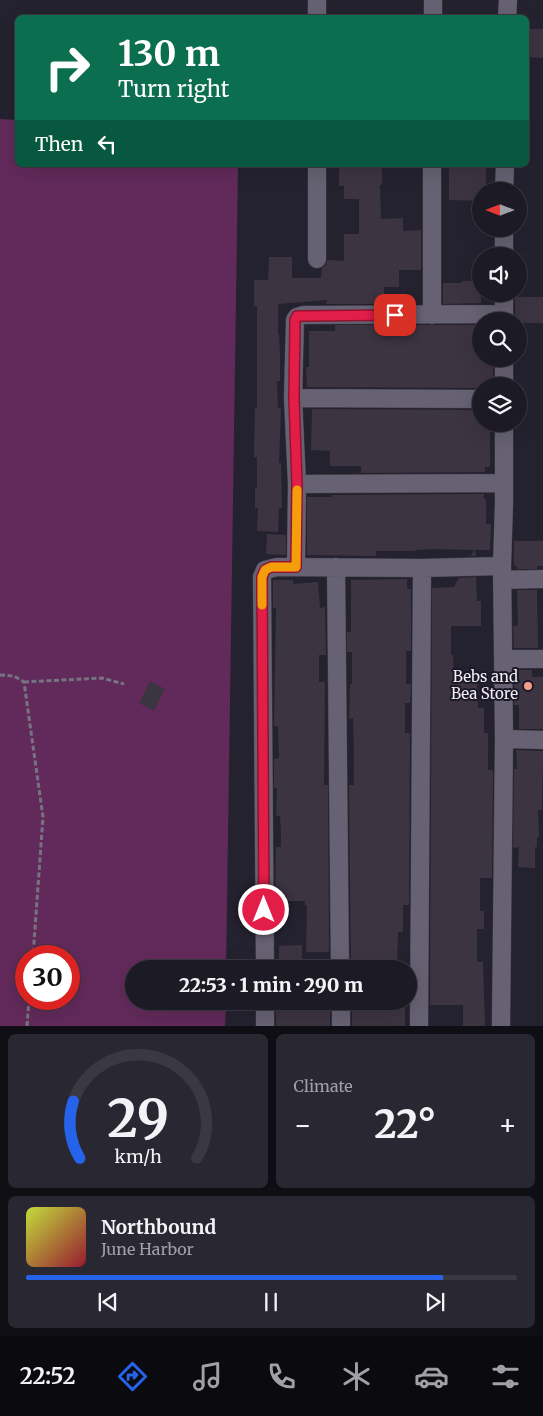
<!DOCTYPE html>
<html lang="en">
<head>
<meta charset="utf-8">
<style>
	:root { --surface:#1c1a24; --page:#292731; --text:#f1f3f6; --muted:#a0a1a6; --line:#3a3841; --accent:#2563eb }
	body { margin:0; font-family:Merriweather,serif; background:var(--page); color:var(--text); height:100vh; display:flex; flex-direction:column; font-size:19px; white-space:nowrap }
	* { box-sizing:border-box; margin:0 }
	p { font-size:16px; color:var(--muted) }
	.icon { flex:none; width:28px; height:28px; fill:none; stroke:currentColor; stroke-width:2; stroke-linecap:round; stroke-linejoin:round }
	.map { position:relative; height:1026px; overflow:hidden }
	.drawer { display:flex; flex-direction:column; gap:8px; padding:8px; background:#0f0e14; flex:1 }
	.drawer>* { flex:none }
	.hud { position:absolute; left:15px; top:15px; width:514px; height:152px; border-radius:8px; box-shadow:0 5px 20px #0002,0 0 0 1px var(--line); background:#0b6e4f; color:#fff; overflow:hidden }
	.needle { width:32px; rotate:270deg }
	.controls { position:absolute; left:472px; top:182px; display:grid; gap:10px }
	.controls a { display:grid; place-items:center; width:55px; height:55px; border-radius:50%; background:var(--surface); box-shadow:0 5px 20px #0002,0 0 0 1px var(--line); font-size:25px }
	.speed { position:absolute; left:15px; top:945px; display:flex; gap:10px; font-size:25px; font-weight:700; text-align:center }
	.speed>* { display:grid; place-content:center; width:65px; height:65px; border-radius:50%; background:var(--surface); box-shadow:0 5px 20px #0002,0 0 0 1px var(--line); line-height:1 }
	.speed .limit { border:8px solid #d22; background:#fff; color:#111 }
	.pin { position:absolute; display:grid; place-items:center; width:42px; height:42px; color:#fff; margin:-21px; border-radius:10px; box-shadow:0 2px 8px #0006 }
	.me { position:absolute; width:55px; margin:-28px; rotate:0deg; stroke-linejoin:round; filter:drop-shadow(0 0 4px #0008) }
	.turn { display:flex; align-items:center; gap:18px; height:105px; padding:0 20px; font-size:22px }
	.turn .icon { width:65px; height:65px; stroke-width:2.5 }
	.turn b { display:block; font-size:35px; line-height:42px }
	.then { display:flex; align-items:center; height:48px; padding:0 20px; background:#0003; gap:10px; font-size:19px }
	.big { font-size:38px; font-weight:800; line-height:1.1 }
	.drawer .widget { flex:1; display:flex; flex-direction:column; justify-content:center; gap:8px; min-width:0; padding:0 18px; border-radius:8px; background:var(--page) }
	.drawer .dial { align-items:center; gap:0 }
	.dial svg { height:130px; overflow:visible; fill:none; stroke:var(--line); stroke-width:7; stroke-linecap:round; text-anchor:middle }
	.dial text { fill:var(--text); stroke:none }
	.song { display:flex; align-items:center; gap:15px }
	.cover { width:60px; height:60px; border-radius:8px; background:linear-gradient(135deg,hsl(70 70% 55%),hsl(350 70% 35%)) }
	.played { height:5px; border-radius:2px; background:linear-gradient(90deg,var(--accent) 85%,var(--line) 85%) }
	.keys { display:flex; justify-content:space-around; direction:ltr }
	.heat { display:flex; justify-content:space-between; align-items:center; font-size:28px; direction:ltr }
	.drawer .tiles { flex:1; display:grid; gap:8px; grid-template-columns:1fr 1fr }
	.widget:last-child { grid-column:span 2 }
	.trip { position:absolute; left:125px; top:960px; width:292px; height:50px; border-radius:25px; background:var(--surface); box-shadow:0 5px 20px #0002,0 0 0 1px var(--line); font-weight:800; line-height:50px; text-align:center }
	.dock { display:flex; height:80px; justify-content:space-around; align-items:center; background:#0b0a0e; color:var(--muted) }
	.dock .icon { width:35px; height:35px }
	.dock .current { color:var(--accent) }
	.dock b { font-size:22px; color:var(--text) }
	.map>svg:first-child { display:block }
	.green { fill:#622a5a; fill-rule:evenodd }
	.building { fill:#3d3442 }
	.lines { fill:none; stroke-linecap:round; stroke-linejoin:round }
	.minor-casing { stroke:#403d49; stroke-width:19 }
	.path { stroke:#767480; stroke-width:3; stroke-dasharray:5 2.5; stroke-linecap:butt }
	.minor { stroke:#666273; stroke-width:18 }
	.route-casing { stroke:#92132f; stroke-width:12 }
	.route { stroke:#e11d48; stroke-width:9 }
	.slow { stroke:#f59e0b; stroke-width:9 }
	.poi-dot { fill:#f59d8e; stroke:#1c1826; stroke-width:2 }
	.labels { text-anchor:middle; stroke-width:4; stroke-linejoin:round; paint-order:stroke }
	.poi-label { font-size:15px; fill:#efedf7; stroke:#1c1826; text-anchor:end }
</style>
</head>
<body>
<div class="map">
<svg width="543" height="1026" viewBox="0 0 543 1026">
	<rect width="100%" height="100%" fill="#252230"/>
	<path class="green" d="M0,119L17,120L18,165H238L226,969H134V1001H226L225,1026H0ZM26,956H69V999H26Z"/>
	<path class="building" d="M526,29H543V58L526,57Z
		M339,165H382V185H380L381,219L403,218V231L421,230V270H399V287H384V300H378V304H326L327,300L278,304V334H279L280,355V381H277L278,408H281L279,463H281L282,508H279L278,532L257,531L258,508H255V488H257V457H254L255,408H257V306H254V280H268L269,257H292V278H321L322,268L326,265L327,260L344,261V234H359V199H344V186H339Z
		M449,165H486V191H481V201L449,200Z
		M462,281H481V303L443,304V283H462Z
		M515,297H543V323H519V321H515Z
		M335,325H378V329H409L410,325H481V359H493V380L481,384V388L307,387L306,367H309V331H335Z
		M312,409L481,410V424H490V467H485V472L361,473V466H330V451L311,450Z
		M484,494V499H486V524H491L490,550H475L476,556H471L474,550L432,549L415,550V551H376V556L307,555V497H332V495Z
		M267,534L286,535V555L266,554Z
		M514,541H543V566H537V569H517V566H514Z
		M476,577L477,601H481V626H451V655H453L454,681L477,680L478,708H484V733H488V770H493L492,878H480V911H484V929H477V962H483L485,1026H463V1005H430L432,588L454,587L459,578Z
		M407,579V589H411V651H406V684H411L410,703H405V733H410L409,905H403V932H398L397,969H351L349,785H354V754L353,718L349,719L350,684H352V652H347V632H351V580Z
		M273,580H293V584L318,582L320,608L325,607L326,655H319V682H325L324,785H328L329,952H306L307,905H305V901H275L276,847H281V831L280,816H276L277,788H274V759L279,758L278,726H274L276,608H273Z
		M517,590H537L538,648H514L513,626H518Z
		M514,670H532V677H543V729H519V705H514Z
		M150,681L165,689L154,711L139,703Z
		M516,750L543,751L542,810H538L539,837H537V847H535V868L518,867L519,847L513,848L514,769H517Z
		M302,945V969H279V946Z
		M305,1001H330V1026H276V1004H305Z
		M352,1001H405V1026H352Z"/>
	<g class="lines">
		<g class="minor-casing">
			<path id="minor" d="M317,0V18
				M433,18V0
				M507,18L508,0
				M317,165V259
				M504,191L505,165
				M504,256V229
				M432,315V165
				M504,321V294
				M504,359V386
				M293,398L481,399
				M297,484L504,483
				M296,567L297,484L293,398L295,320L297,317L303,315L504,314
				M336,567L340,969
				M502,580L543,579
				M504,659H543
				M504,739L543,740
				M265,969L262,577L265,570L277,567L422,568L502,566
				M265,1001V1026
				M341,1001V1026
				M419,1026L422,568
				M501,1026L504,739L502,566L504,503V424"/>
		</g>
		<path class="path" d="M0,675L14,676L24,682L43,817L33,956
			M24,682L102,678L124,684
			M27,1026L29,999"/>
		<use href="#minor" class="minor"/>
	</g>
	<g class="lines">
		<g class="route-casing">
			<path id="route" d="M264,910L262,577L265,570L271,567H296L297,484L294,398L295,320L297,316H303L395,315"/>
		</g>
		<use href="#route" class="route"/>
		<path class="slow" d="M262,605V577L265,570L271,567H296L297,490"/>
	</g>
	<circle class="poi-dot" cx="528" cy="686" r="5"/>
	<g class="labels">
		<g class="poi-label">
			<text x="518" y="682">Bebs and<tspan x="518" dy="17">Bea Store</tspan></text>
		</g>
	</g>
</svg>
<div class="controls">
<a><svg class="needle" viewBox="-14 -14 28 28"><path d="M0-13l5 13h-10z" fill="#e53935"/><path d="M0 13l5-13h-10z" fill="#a0a1a6"/></svg></a>
<a><svg class="icon" aria-label="sound" viewBox="0 0 24 24"><path d="M4 9h4l5-4v14l-5-4H4zM17 9q2 3 0 6"/></svg></a>
<a><svg class="icon" aria-label="search" viewBox="0 0 24 24"><circle cx="10" cy="10" r="6"/><path d="M15 15l6 6"/></svg></a>
<a><svg class="icon" aria-label="layers" viewBox="0 0 24 24"><path d="M12 4l9 5-9 5-9-5zM3 14l9 5 9-5"/></svg></a>
</div>
<div class="speed"><div class="limit">30</div></div>
<div class="pin" style="left:395px;top:315px;background:#d93025"><svg class="icon" aria-label="arrive" viewBox="0 0 24 24"><path d="M6 21V4h12l-3 4 3 4H6"/></svg></div>
<svg class="me" style="left:264px;top:910px" viewBox="-20 -20 40 40"><circle r="17" fill="#e11d48" stroke="#fff" stroke-width="3"/><path d="M0-11L8 9 0 5-8 9z" fill="#fff"/></svg>
<div class="trip">22:53 · 1 min · 290 m</div>
<div class="hud">
<div class="turn"><svg class="icon" aria-label="right" viewBox="0 0 24 24"><path d="M7 20v-9h11M14 6l5 5-5 5"/></svg><div><b>130 m</b>Turn right</div></div>
<div class="then">Then<svg class="icon" aria-label="left" viewBox="0 0 24 24"><path d="M17 20v-9H6M10 6l-5 5 5 5"/></svg></div>
</div>
</div>
<section class="drawer">
<div class="tiles">
<div class="widget dial"><svg viewBox="0 0 100 80">
<path d="M14 69A42 42 0 1 1 86 69"/>
<path d="M14 69A42 42 0 0 1 10 34" stroke="#2563eb"/>
<text x="50" y="56" font-size="32" font-weight="700">29</text>
<text x="50" y="72" font-size="11">km/h</text>
</svg></div>
<div class="widget"><p>Climate</p>
<div class="heat"><a>−</a><b class="big">22°</b><a>+</a></div>
</div>
<div class="widget">
<div class="song"><i class="cover"></i><div><b>Northbound</b><p>June Harbor</p></div></div>
<div class="played"></div>
<div class="keys"><svg class="icon" aria-label="previous" viewBox="0 0 24 24"><path d="M18 5L8 12l10 7zM5 5v14"/></svg><svg class="icon" aria-label="pause" viewBox="0 0 24 24"><path d="M8 5v14M16 5v14"/></svg><svg class="icon" aria-label="next" viewBox="0 0 24 24"><path d="M6 5l10 7-10 7zM19 5v14"/></svg></div>
</div>
</div>
</section>
<nav class="dock">
<b>22:52</b>
<svg class="icon current" aria-label="directions" viewBox="0 0 24 24"><path d="M12 3l9 9-9 9-9-9zM9 14v-3h6M13 9l2 2-2 2"/></svg>
<svg class="icon" aria-label="music" viewBox="0 0 24 24"><path d="M9 18V5l10-2v13"/><circle cx="6" cy="18" r="3"/><circle cx="16" cy="16" r="3"/></svg>
<svg class="icon" aria-label="phone" viewBox="0 0 24 24"><path d="M5 4h4l2 5-3 2q2 4 5 5l2-3 5 2v4C11 20 4 13 5 4z"/></svg>
<svg class="icon" aria-label="climate" viewBox="0 0 24 24"><path d="M12 3v18M4 7l16 10M4 17L20 7"/></svg>
<svg class="icon" aria-label="car" viewBox="0 0 24 24"><path d="M5 17H2v-5l4-1 3-4h7l3 4 3 1v5h-3M9 17h6M6 11h13"/><circle cx="7" cy="17" r="2"/><circle cx="17" cy="17" r="2"/></svg>
<svg class="icon" aria-label="filters" viewBox="0 0 24 24"><path d="M4 7h16M4 17h16"/><circle cx="9" cy="7" r="2"/><circle cx="15" cy="17" r="2"/></svg>
</nav>
</body>
</html>
